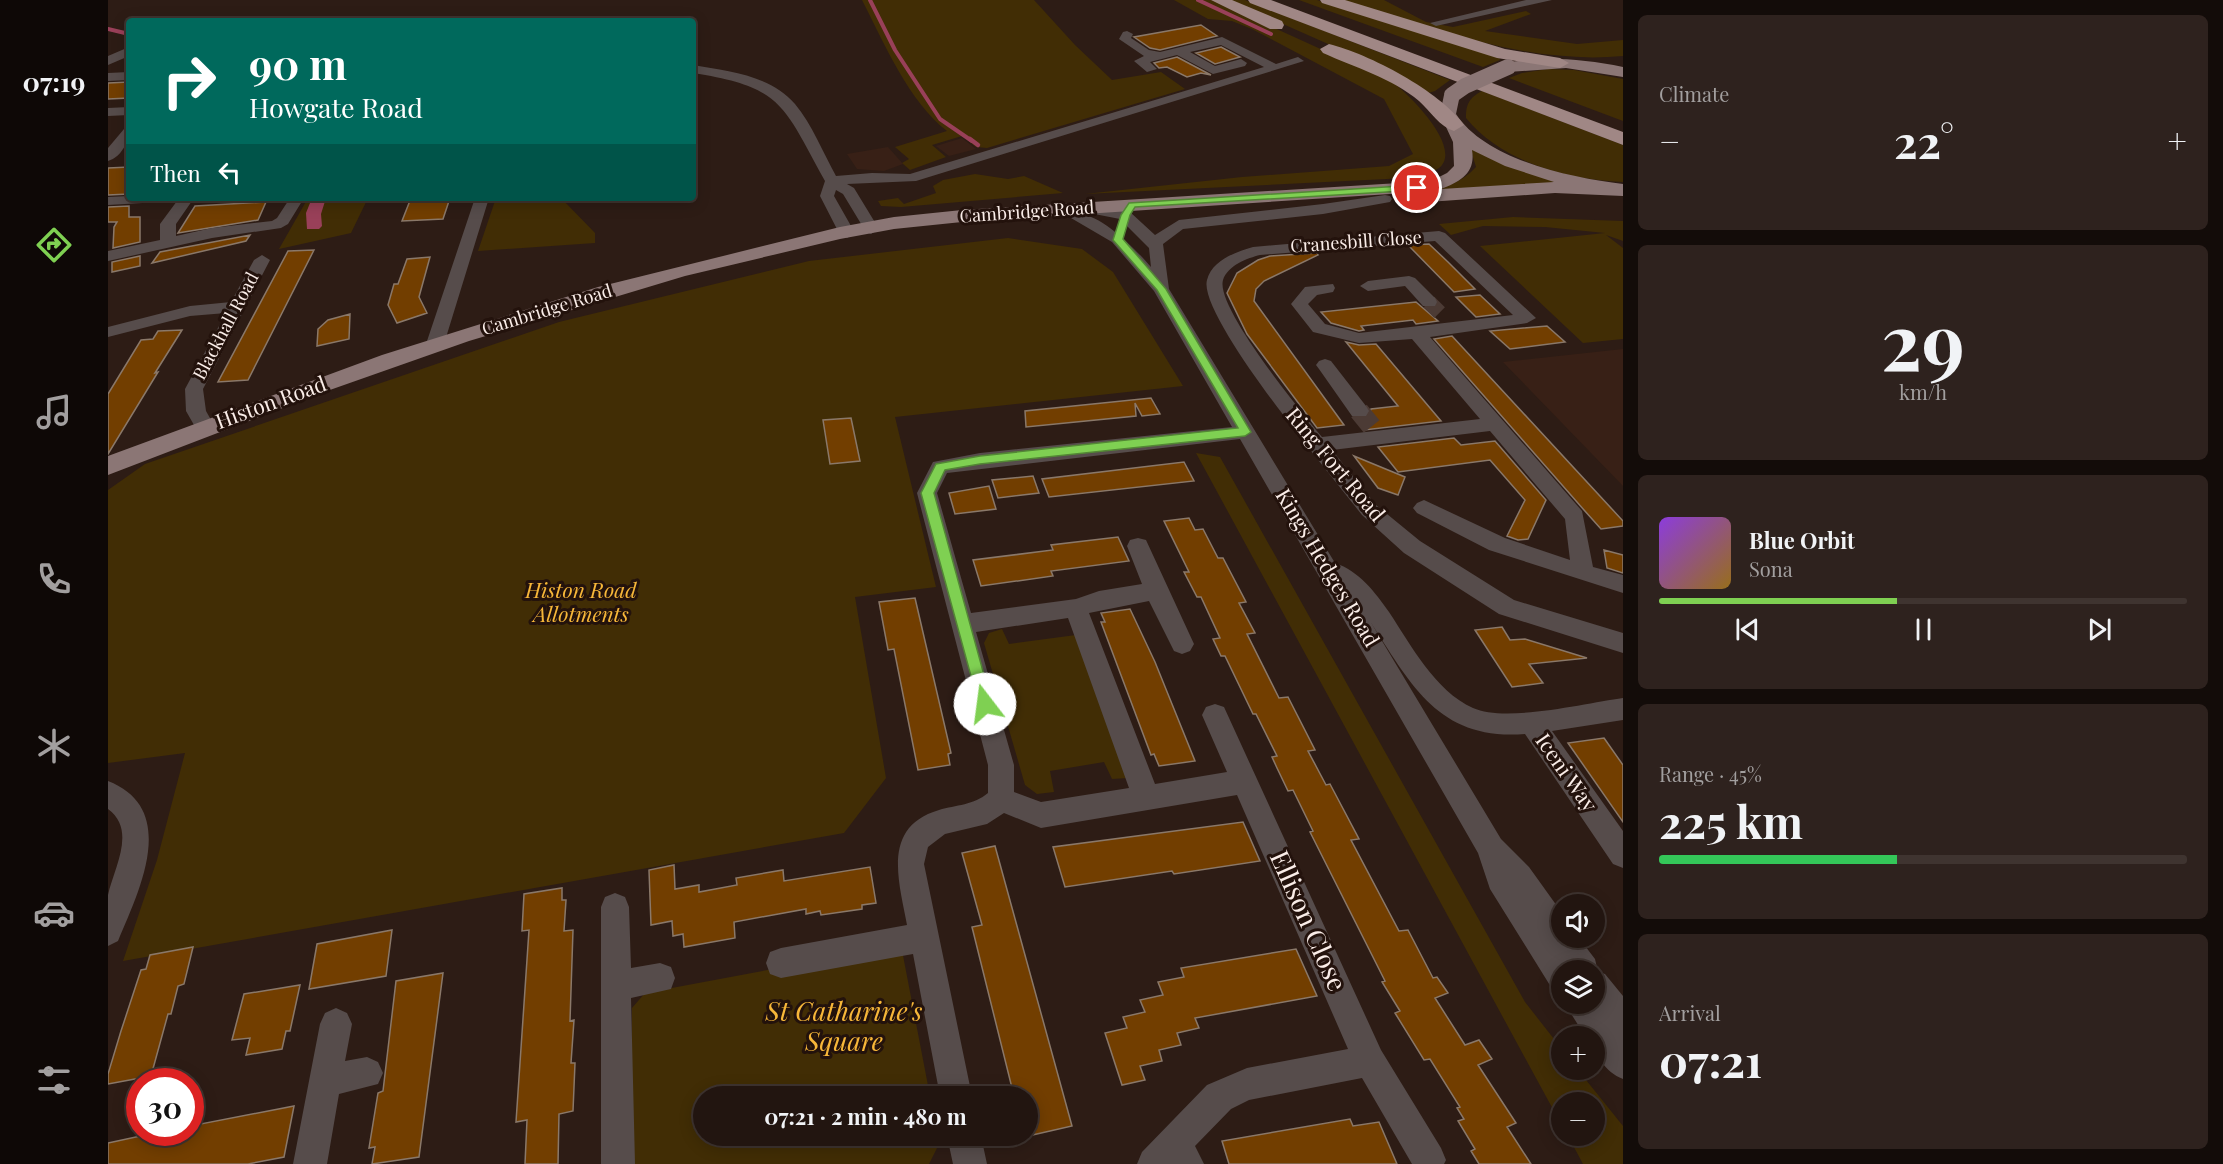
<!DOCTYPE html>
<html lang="en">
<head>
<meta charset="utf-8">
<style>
	:root { --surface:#221510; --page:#2e221e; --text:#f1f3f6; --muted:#a29f9f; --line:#3f3430; --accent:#7fd052 }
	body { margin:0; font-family:"Playfair Display",serif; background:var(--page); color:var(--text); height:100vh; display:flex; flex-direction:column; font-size:22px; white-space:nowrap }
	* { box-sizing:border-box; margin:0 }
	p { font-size:20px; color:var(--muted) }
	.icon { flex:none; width:33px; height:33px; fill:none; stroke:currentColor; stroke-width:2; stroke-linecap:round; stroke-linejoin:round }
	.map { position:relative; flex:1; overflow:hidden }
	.panel { display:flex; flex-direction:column; gap:15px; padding:15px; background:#130c09; width:600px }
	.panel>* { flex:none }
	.banner { position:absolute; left:18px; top:18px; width:570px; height:183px; border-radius:6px; box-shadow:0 3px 15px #0003,0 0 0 2px var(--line); background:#00695c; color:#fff; overflow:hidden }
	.fabs { position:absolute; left:1443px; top:894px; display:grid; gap:12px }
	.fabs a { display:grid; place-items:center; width:54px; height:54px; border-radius:50%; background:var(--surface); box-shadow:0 3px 15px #0003,0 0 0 2px var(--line); font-size:30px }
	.speed { position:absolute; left:18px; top:1068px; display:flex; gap:12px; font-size:30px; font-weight:700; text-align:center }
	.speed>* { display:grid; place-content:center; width:78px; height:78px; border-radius:50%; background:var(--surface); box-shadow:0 3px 15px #0003,0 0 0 2px var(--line); line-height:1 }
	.speed .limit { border:9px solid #d22; background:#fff; color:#111 }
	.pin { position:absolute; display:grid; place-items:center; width:51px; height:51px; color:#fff; margin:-26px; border:3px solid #fff; border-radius:50%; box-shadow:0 2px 6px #0007 }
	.me { position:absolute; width:66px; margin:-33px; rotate:345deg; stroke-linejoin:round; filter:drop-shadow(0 0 4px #0008) }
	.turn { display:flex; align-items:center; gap:21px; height:126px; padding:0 24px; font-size:27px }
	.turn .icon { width:78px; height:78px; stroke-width:2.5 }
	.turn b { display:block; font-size:42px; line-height:51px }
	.then { display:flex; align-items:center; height:57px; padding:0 24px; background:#0003; gap:12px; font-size:22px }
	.big { font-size:45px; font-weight:700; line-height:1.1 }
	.panel .tile { flex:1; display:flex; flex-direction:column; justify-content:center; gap:9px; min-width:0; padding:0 21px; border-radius:9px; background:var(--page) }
	.panel .dial { align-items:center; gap:0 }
	.dial b { font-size:78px; line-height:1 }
	.song { display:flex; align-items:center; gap:18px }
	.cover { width:72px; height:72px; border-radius:9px; background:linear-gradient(135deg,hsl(270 70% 55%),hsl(40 70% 35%)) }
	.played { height:6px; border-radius:3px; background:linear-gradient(90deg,var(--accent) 45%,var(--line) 45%) }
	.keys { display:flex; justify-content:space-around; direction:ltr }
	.heat { display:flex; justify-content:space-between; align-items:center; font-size:33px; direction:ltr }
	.charge { height:9px; border-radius:4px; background:linear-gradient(90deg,#34c759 45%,var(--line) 0) }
	.trip { position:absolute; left:585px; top:1086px; width:345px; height:60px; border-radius:30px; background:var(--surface); box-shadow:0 3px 15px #0003,0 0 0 2px var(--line); font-weight:700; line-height:60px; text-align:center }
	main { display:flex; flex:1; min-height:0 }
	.tabs { display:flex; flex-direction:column; width:108px; justify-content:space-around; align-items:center; background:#0e0806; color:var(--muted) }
	.tabs .icon { width:42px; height:42px }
	.tabs .selected { color:var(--accent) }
	.tabs b { font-size:27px; color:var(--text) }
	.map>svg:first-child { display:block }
	.built { fill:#382016 }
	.green { fill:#412d05 }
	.water { fill:#994059 }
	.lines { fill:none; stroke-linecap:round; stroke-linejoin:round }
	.stream-far1 { stroke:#994059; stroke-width:4 }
	.stream { stroke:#994059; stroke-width:4.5 }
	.building { fill:#723e00; stroke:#8a7869; stroke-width:1.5 }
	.minor-tunnel-far1 { stroke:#4c3b35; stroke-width:15; stroke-dasharray:15 8; stroke-linecap:butt }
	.minor-tunnel { stroke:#4c3b35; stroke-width:20; stroke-dasharray:20 10; stroke-linecap:butt }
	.minor { fill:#564c4b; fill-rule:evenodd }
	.major { fill:#8b7675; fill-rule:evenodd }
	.highway { fill:#a08785; fill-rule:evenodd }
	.major-bridge { stroke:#8b7675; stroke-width:16 }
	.route { fill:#7fd052; stroke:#538735; stroke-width:1.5 }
	.labels { text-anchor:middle; stroke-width:6; stroke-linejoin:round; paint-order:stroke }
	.far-street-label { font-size:18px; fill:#faede8; stroke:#23120c }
	.street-label { font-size:21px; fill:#faede8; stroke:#23120c }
	.park-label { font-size:21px; font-style:italic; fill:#f7b739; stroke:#23120c }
	.near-street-label { font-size:26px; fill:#faede8; stroke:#23120c }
	.near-park-label { font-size:26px; font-style:italic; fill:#f7b739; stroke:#23120c }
</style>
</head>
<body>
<main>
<nav class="tabs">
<b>07:19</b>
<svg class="icon selected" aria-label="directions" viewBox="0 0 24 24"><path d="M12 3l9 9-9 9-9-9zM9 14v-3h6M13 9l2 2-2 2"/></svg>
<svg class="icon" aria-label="music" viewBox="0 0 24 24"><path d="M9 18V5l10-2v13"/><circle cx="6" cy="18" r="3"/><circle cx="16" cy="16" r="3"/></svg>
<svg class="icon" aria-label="phone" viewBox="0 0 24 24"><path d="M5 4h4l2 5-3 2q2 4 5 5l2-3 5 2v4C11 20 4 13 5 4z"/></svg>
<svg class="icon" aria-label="climate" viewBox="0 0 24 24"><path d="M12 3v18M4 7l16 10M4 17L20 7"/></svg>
<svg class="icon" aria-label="car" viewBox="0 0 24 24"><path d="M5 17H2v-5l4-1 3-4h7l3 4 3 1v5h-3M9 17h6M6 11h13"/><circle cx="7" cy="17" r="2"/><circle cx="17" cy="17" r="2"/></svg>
<svg class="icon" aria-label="filters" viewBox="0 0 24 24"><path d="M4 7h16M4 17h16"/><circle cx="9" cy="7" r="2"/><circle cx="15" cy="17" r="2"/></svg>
</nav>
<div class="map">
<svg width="1515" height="1164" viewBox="0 0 1515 1164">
	<rect width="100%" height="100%" fill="#2d1c15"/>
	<path class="built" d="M854,138L868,149L841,156L828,146Z
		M780,147L795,164L776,171L749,169L739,154Z
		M1515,349V486L1395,362Z"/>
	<path class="green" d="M754,0H926L967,45L1004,80L1053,72L1077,89L879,148L868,147L854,136L824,145L838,157L802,170L794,163L801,159L787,147L839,131C801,102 776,43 754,0Z
		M1066,0H1105L1283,81C1300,93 1356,148 1331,168C1322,175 1309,176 1299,178L977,194L1134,177L1281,166L1305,154L1276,99L1144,29L1124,21L1100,19Z
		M1121,0H1137L1342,80L1327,91L1320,93L1299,79Z
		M1191,0H1209L1391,57L1392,60L1375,67Z
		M1234,0H1276L1318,22L1345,27L1418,11L1423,14L1377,31L1469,44L1515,40V56C1418,65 1326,28 1234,0Z
		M1440,69L1466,70L1515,79V121L1401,78L1414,73Z
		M1374,91L1515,145V182C1459,180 1394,162 1358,118C1358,104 1361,98 1374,91Z
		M1361,144L1453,183L1320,190C1340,187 1354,182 1368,167Z
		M867,174L900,179L916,176L955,193L793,207L773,206L770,201L790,198L796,204L828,193L825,186L835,180Z
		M200,198H260L243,233L171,249Z
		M388,198H453L487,233V243L370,251Z
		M1405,217L1515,221V241L1498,235L1515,248V339L1475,343L1372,246L1497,233L1437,227L1375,226L1343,235L1331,224Z
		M900,238L974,249L1005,272L1075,386L787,417L828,587L747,597L778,778L736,833L15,961L49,860L77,753L0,763V490L37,464L451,322L701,261Z
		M1088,453L1112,457L1417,1002L1453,1048L1454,1070H1470L1515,1126V1164H1475L1460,1136H1486V1102H1454L1453,1124Z
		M894,629L901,644L968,635L1020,778L1004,779L996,762L942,771L946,792L929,794L917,785L876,643L881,633Z
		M793,945L822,1096H596V1136H829L831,1144L821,1164H524V1008L537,993Z"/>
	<path class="water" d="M204,198H218L213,214L214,226L211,229H199L198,213Z"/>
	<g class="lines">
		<path class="stream-far1" d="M762,0L787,50L832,119L864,141
			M1090,0L1163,34
			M0,29L21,34"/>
		<path class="stream" d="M862,139L870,145"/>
	</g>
	<path class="building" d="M1093,25L1109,36L1052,50L1042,48L1026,37Z
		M1113,47L1132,57L1107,64L1088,53Z
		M1069,57L1103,75L1093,73L1079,77L1059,67L1051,68L1046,63Z
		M21,82V98L0,99V83Z
		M21,167V194L0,195V168Z
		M303,198H342L335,219L294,221Z
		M158,202L150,220L70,233L87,206Z
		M21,206V217H32V242L5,248L6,227L9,222H0V207Z
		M142,235L138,241L44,263L52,252Z
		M1321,244L1340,262L1367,289L1346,292L1300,245Z
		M206,250L140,380L110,382L180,251Z
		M1209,253L1210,255L1156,281L1148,289L1146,301L1236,425L1209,428L1139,334L1119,293L1129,273L1150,260L1162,256Z
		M32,256V266L4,272V262Z
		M322,257L311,297L319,313L289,323L280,305L286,284H290L299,259Z
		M1372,295L1392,314L1368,317L1348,297Z
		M1308,302L1330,321L1308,324L1305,320L1253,326L1256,330L1251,331L1223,323L1213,312Z
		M242,314L241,339L209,346L210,329L220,320Z
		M1439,326L1457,342L1402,349L1382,331Z
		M74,330L47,373L50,372L0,454V394L33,340L45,339L50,331Z
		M1344,336L1515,521V526L1493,529L1476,510L1326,339Z
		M1238,342L1251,345L1268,344L1333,421L1256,430L1247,418L1260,417L1263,409L1290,406Z
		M1043,398L1052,414L1034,416L1027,403L1028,416L918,427L917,411Z
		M743,418L752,461L722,464L715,420Z
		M1346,438L1353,445L1387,441L1438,500L1420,539L1410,540L1399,536L1417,500L1382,460L1290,472L1270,447Z
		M1246,456L1297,477L1290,495L1270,488Z
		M1076,462L1086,481L941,497L934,479Z
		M925,476L931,493L890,498L884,480Z
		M881,486L888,509L847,514L841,493Z
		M1081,518L1087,530L1095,529L1110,558H1115L1138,602L1131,603L1147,633L1139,634L1171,698L1180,697L1207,750L1200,751L1218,785L1222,784L1251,839L1243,840L1291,931L1300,930L1325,978L1329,977L1340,993L1327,998L1357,1045L1371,1040L1384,1059L1370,1065L1408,1123L1399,1127L1423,1164H1371L1363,1151L1367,1149L1350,1121L1356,1119L1349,1108L1352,1107L1322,1059L1316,1060L1287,1013L1292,1011L1274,982L1277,981L1202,832L1205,831L1185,790L1180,791L1169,768L1164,757L1169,756L1148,714H1145L1117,656H1113L1105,639L1112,638L1093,597H1089L1076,572H1081L1056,521Z
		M1010,537L1021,561L943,571L945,576L873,586L865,560L945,550L943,545Z
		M1496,550L1515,555V573L1499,568Z
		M807,598L843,753L840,754L842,765L810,770L786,649L780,650L771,602Z
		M1022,609L1047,662L1087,761L1051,766L1046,754L1043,755L993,622H997L993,613Z
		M1394,627L1402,640L1417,639L1479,658L1421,664L1435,683L1404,687L1367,630Z
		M1496,738L1515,765V822L1460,743Z
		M1135,822L1152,861L1066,874L1064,871L957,887L945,847Z
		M887,846L964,1126L920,1136V1096H906L864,927L874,925L854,853Z
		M566,865L567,889L591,885V892L629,885L628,878L675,870L676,881L762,867L768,903L754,905V909L713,915L712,911L698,914V909L626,922L627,938L576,947L575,934L565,936L564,921L543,925L541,870Z
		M454,888V900H458L456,931L465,930L462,1021L466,1020L463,1063H467L465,1111L451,1114L450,1164H417L419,1120L408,1122L421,930L414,931L416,894Z
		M284,930L278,976L201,989L209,944Z
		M85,947L76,984L70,986L63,1014H60L43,1076L0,1084V1074L13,1031L33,970L38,969L42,955Z
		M1188,949L1209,996L1087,1018L1091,1028L1069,1033L1073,1045L1051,1050L1054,1061L1032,1066L1037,1080L1014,1085L997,1033L1019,1028L1015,1017L1037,1012L1032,1000L1055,995L1050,982L1076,977L1073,968Z
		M335,973L311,1157L264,1164L267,1147L261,1148L270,1093L275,1091L288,981Z
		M192,985L182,1031H178L174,1049L138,1055L142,1038L124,1040L136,994Z
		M186,1106L176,1157L140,1164H0V1143L51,1132H82V1126Z
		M1242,1119L1245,1126L1271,1122L1289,1164H1121L1114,1141Z"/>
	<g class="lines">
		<path class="minor-tunnel-far1" d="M1321,302L1333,314"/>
		<path class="minor-tunnel" d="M1251,411L1264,427"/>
		<path class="minor" d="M1418,0H1444L1328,26L1322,23Z
			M1019,31L1025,34L1023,38L1041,50L1052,52L1114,37L1168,64L1190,57L1196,61L808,181L739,184L746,188L771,229L763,234L758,232L735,194L728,190L726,196L747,233L739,238L731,233L712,196L717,181C675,106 676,87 585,73V65C620,71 662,75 687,104C704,124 715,153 728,176L764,173L802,174L1156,67L1113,45L1082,52L1107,66L1133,59L1139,63L1137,66L1105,74L1069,55L1042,62L1049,69L1039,72L1026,61L1036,56L1011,39L1015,32Z
			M21,47V56L0,65V56Z
			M21,72V80L0,81V73Z
			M21,107V115L0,116V108Z
			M21,128C21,141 14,157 0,161V148L16,129Z
			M1277,195L1282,196L1284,199L1282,202L1215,214L1075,229L1055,244L1061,289L1227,563C1251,571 1267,592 1281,612C1303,645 1327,691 1365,708C1398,723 1478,703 1515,698V720L1444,731L1515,831V868L1505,864L1417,734C1331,741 1303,685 1262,621L1393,839L1421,867L1454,913V938H1471L1487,959L1490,972L1497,974L1515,996V1079C1497,1072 1486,1055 1486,1036H1477L1457,1004H1486V970H1454V991L1443,987L1382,889L1370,853L1132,439L839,473L829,493L863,613L968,599L991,591L1034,584L1019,546L1022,540L1030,538L1038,540L1086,644L1082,651L1074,654L1066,651L1041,601L981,613L1047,784L1119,772L1094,715L1098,707L1107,704L1116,707L1273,1050L1333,1148L1338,1160L1336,1164H1304L1254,1078L1141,1100L1123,1109L1087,1146L1096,1164H1029L1034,1152L1099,1085L1139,1068L1240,1049L1129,795L933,828L896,813L879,824L837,834L820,847L816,864L864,1096H832L805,954L673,978L662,974L658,963L662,952L673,948L799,925C791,881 773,827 831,810C848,805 866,805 880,793V765L809,493L825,462L872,453L1124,427L1046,291L1004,242L963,218L966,215C990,209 1028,250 1043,267L1041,248L1012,219L971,211L968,208L971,205L1022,212L1047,235L1071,220L1215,204ZM960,618L1021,788L933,802L906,792V765L868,632Z
			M21,196V198H86L68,224V236L104,228L164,221L169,218L182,198H196L180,224L173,228L104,238L0,261V251L52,240V224L69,201L0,205V197Z
			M367,198H381L336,344L333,348H321L318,344Z
			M1331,231L1337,233L1428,318L1419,323L1322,337L1474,511L1485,567L1515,575V593L1381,550L1309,513L1305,508L1309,503L1316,500L1397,538L1462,560L1457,519L1382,431L1224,450L1268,505L1312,541L1406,600L1515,633V653L1391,614L1296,553L1254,515L1203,451L1199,450L1197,443C1177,418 1091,308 1099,280C1104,260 1128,252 1145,247ZM1327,241L1405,315L1251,333L1217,324L1200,304L1209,295L1225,292L1227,288L1225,284L1197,287L1183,304L1205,332L1251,343L1304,339L1372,419L1214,437C1194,413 1107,307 1115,280C1120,265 1140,258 1152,255Z
			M154,255L162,260L95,389L98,411L107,427L104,432H90L78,411L77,389L118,313L82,316L0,337V327L82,306L123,302L146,260Z
			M1301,276L1307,278L1327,298L1329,302L1327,306H1315L1297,286L1260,291L1252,286L1260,281Z
			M1217,359L1223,361L1258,406L1261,411L1258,416H1244L1211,369L1208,365L1211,361Z
			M0,781C72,809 31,891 10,941L0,946C0,930 0,910 0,895C6,868 29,830 0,809Z
			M507,893L517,897L521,907L523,968L552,963L563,967L567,978L563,989L523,998L527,1164H493V907L497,897Z
			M228,1008L239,1013L244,1024L237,1061L259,1057L270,1062L275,1073L270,1084L231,1094L219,1164H185L212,1024L217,1013Z
			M839,1136H873L879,1164H845Z"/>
		<path class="major" d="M1429,59C1458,58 1486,61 1515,67V77L1458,68L1400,72L1392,67L1400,62Z
			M1344,90L1352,95L1348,114C1378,160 1463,178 1515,184V196L1447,193L1320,202L1313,200L1311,196L1313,192L854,222L786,229L732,239L577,276L361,341L219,391L0,475V456L274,355L490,287L732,227L786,217L854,210L1323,181L1339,173L1346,166L1345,142L1332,114L1336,95ZM1364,150L1397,166L1446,182L1333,189C1352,182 1368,173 1364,150Z"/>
		<path class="highway" d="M1103,0H1124L1174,21L1176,25L1174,29H1162Z
			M1140,0H1163L1515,132V145L1142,3Z
			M1212,0H1237L1397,49L1452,58L1461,63L1452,68L1389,58L1214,3Z
			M1221,44C1261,54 1332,91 1356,125L1346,131C1332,127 1322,111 1311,101C1284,78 1246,67 1215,53L1212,49Z"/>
		<path class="major-bridge" d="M1344,95L1357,86L1400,67"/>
	</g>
	<path class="route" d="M1309,185L1314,188L1312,190L1027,207L1022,215L1015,239L1058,289L1143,432L1137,436L872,464L837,470L826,493L884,704L882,709H872L813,493L828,464L872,456L1130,428L1049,290L1005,240L1013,215L1021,203Z"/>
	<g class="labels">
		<g class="far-street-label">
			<text transform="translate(919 212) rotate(-4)" y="6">Cambridge Road</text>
			<text transform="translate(1248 242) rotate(-4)" y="6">Cranesbill Close</text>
			<text transform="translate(439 310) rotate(-17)" y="6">Cambridge Road</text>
			<text transform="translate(118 326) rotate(-62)" y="6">Blackhall Road</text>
		</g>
		<g class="street-label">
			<text transform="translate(163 403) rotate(-20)" y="7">Histon Road</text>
			<text transform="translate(1227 465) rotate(50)" y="7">Ring Fort Road</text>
			<text transform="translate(1219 568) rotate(59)" y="7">Kings Hedges Road</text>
			<text transform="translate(1458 773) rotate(55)" y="7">Iceni Way</text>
		</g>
		<g class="park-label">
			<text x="473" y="598">Histon Road<tspan x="473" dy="24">Allotments</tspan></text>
		</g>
		<g class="near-street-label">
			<text transform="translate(1200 921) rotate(66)" y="9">Ellison Close</text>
		</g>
		<g class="near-park-label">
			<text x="736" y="1021">St Catharine's<tspan x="736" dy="30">Square</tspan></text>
		</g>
	</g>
</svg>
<div class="fabs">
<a><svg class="icon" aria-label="sound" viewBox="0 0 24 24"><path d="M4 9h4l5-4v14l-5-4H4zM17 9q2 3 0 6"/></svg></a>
<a><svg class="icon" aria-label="layers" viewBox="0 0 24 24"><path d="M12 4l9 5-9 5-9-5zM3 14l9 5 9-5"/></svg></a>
<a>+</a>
<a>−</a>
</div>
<div class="speed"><div class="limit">30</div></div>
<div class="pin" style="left:1309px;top:188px;background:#d93025"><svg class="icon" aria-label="arrive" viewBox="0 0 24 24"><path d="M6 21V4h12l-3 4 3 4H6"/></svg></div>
<svg class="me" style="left:877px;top:704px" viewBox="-20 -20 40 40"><circle r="19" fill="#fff"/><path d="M0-13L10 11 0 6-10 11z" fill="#7fd052"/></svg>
<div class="trip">07:21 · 2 min · 480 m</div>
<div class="banner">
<div class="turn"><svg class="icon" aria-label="right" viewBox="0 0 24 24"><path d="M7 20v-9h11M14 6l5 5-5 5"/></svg><div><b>90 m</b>Howgate Road</div></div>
<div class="then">Then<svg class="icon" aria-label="left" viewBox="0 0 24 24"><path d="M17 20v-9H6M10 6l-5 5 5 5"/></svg></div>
</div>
</div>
<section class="panel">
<div class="tile"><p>Climate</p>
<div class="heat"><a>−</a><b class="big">22°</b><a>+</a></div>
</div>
<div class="tile dial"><b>29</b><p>km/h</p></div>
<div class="tile">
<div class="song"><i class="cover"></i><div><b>Blue Orbit</b><p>Sona</p></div></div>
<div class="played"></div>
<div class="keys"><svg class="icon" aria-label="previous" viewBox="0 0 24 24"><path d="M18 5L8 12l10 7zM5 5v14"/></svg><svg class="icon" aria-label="pause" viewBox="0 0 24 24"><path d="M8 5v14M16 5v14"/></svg><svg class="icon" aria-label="next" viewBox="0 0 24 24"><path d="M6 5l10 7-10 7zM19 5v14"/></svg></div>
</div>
<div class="tile"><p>Range · 45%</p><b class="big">225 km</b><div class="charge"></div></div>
<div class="tile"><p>Arrival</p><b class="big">07:21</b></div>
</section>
</main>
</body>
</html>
